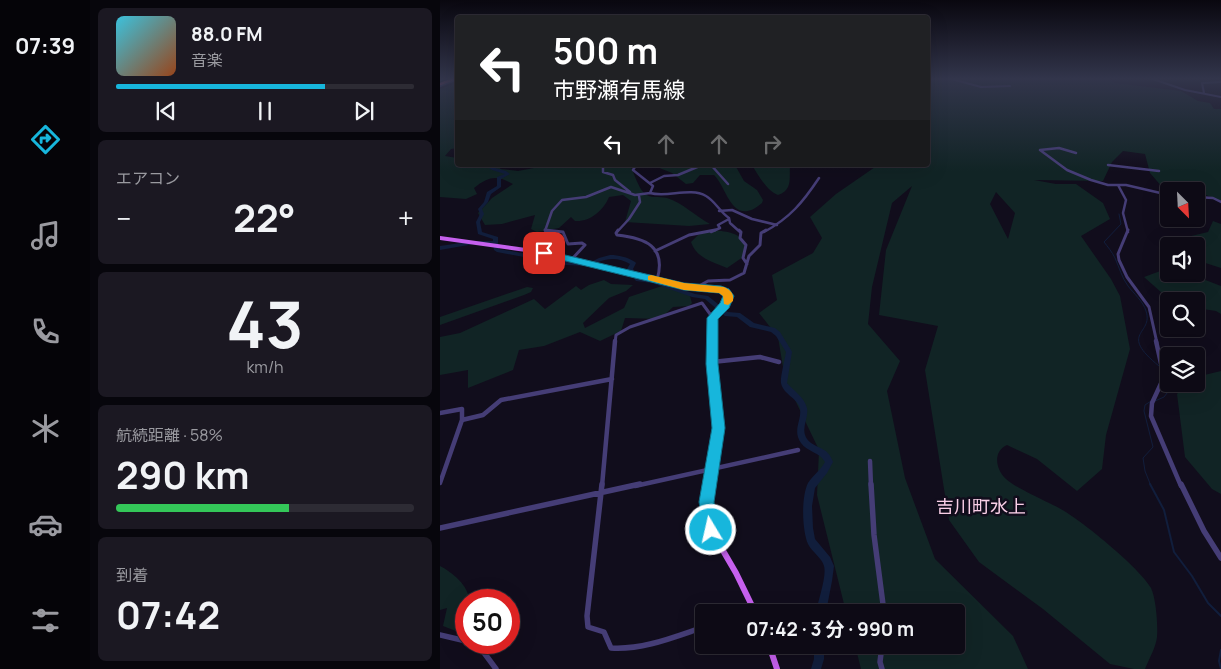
<!DOCTYPE html>
<html lang="ja">
<head>
<meta charset="utf-8">
<style>
	:root { --surface:#0d0a15; --page:#1b1822; --text:#f1f3f6; --muted:#9a9aa0; --line:#2d2b34; --accent:#17b6dc }
	body { margin:0; font-family:Manrope,"Noto Sans JP",sans-serif; background:var(--page); color:var(--text); height:100vh; display:flex; flex-direction:column; font-size:19px; white-space:nowrap }
	* { box-sizing:border-box; margin:0 }
	p { font-size:16px; color:var(--muted) }
	.icon { flex:none; width:28px; height:28px; fill:none; stroke:currentColor; stroke-width:2; stroke-linecap:round; stroke-linejoin:round }
	.map { position:relative; flex:1; overflow:hidden }
	.panel { display:flex; flex-direction:column; gap:8px; padding:8px; background:#07060c; width:350px }
	.panel>* { flex:none }
	.top-card { position:absolute; left:15px; top:15px; width:475px; height:152px; border-radius:5px; box-shadow:0 5px 20px #0002,0 0 0 1px var(--line); background:#202124; color:#fff; overflow:hidden }
	.needle { width:32px; rotate:156deg }
	.controls { position:absolute; left:720px; top:182px; display:grid; gap:10px }
	.controls a { display:grid; place-items:center; width:45px; height:45px; border-radius:5px; background:var(--surface); box-shadow:0 5px 20px #0002,0 0 0 1px var(--line); font-size:25px }
	.speed { position:absolute; left:15px; top:589px; display:flex; gap:10px; font-size:25px; font-weight:700; text-align:center }
	.speed>* { display:grid; place-content:center; width:65px; height:65px; border-radius:50%; background:var(--surface); box-shadow:0 5px 20px #0002,0 0 0 1px var(--line); line-height:1 }
	.speed .limit { border:8px solid #d22; background:#fff; color:#111 }
	.pin { position:absolute; display:grid; place-items:center; width:42px; height:42px; color:#fff; margin:-21px; border-radius:10px; box-shadow:0 2px 8px #0006 }
	.me { position:absolute; width:55px; margin:-28px; rotate:351deg; stroke-linejoin:round; filter:drop-shadow(0 0 4px #0008) }
	.turn { display:flex; align-items:center; gap:18px; height:105px; padding:0 15px; font-size:22px }
	.turn .icon { width:65px; height:65px; stroke-width:2.5 }
	.turn b { display:block; font-size:35px; line-height:42px }
	.lanes { display:flex; align-items:center; height:48px; padding:0 15px; background:#0003; justify-content:center; gap:25px; direction:ltr }
	.lanes .off { opacity:.35 }
	.big { font-size:38px; font-weight:700; line-height:1.1 }
	.panel .tile { flex:1; display:flex; flex-direction:column; justify-content:center; gap:8px; min-width:0; padding:0 18px; border-radius:8px; background:var(--page) }
	.panel .dial { align-items:center; gap:0 }
	.dial b { font-size:65px; line-height:1 }
	.song { display:flex; align-items:center; gap:15px }
	.cover { width:60px; height:60px; border-radius:8px; background:linear-gradient(135deg,hsl(190 70% 55%),hsl(20 70% 35%)) }
	.played { height:5px; border-radius:2px; background:linear-gradient(90deg,var(--accent) 70%,var(--line) 70%) }
	.keys { display:flex; justify-content:space-around; direction:ltr }
	.heat { display:flex; justify-content:space-between; align-items:center; font-size:28px; direction:ltr }
	.charge { height:8px; border-radius:4px; background:linear-gradient(90deg,#34c759 58%,var(--line) 0) }
	.trip { position:absolute; left:255px; top:604px; width:270px; height:50px; border-radius:5px; background:var(--surface); box-shadow:0 5px 20px #0002,0 0 0 1px var(--line); font-weight:700; line-height:50px; text-align:center }
	main { display:flex; flex:1; min-height:0 }
	.tabs { display:flex; flex-direction:column; width:90px; justify-content:space-around; align-items:center; background:#050408; color:var(--muted) }
	.tabs .icon { width:35px; height:35px }
	.tabs .active { color:var(--accent) }
	.tabs b { font-size:22px; color:var(--text) }
	.map>svg:first-child { display:block }
	.green { fill:#112425; fill-rule:evenodd }
	.lines { fill:none; stroke-linecap:round; stroke-linejoin:round }
	.stream-far1 { stroke:#111e3c; stroke-width:1 }
	.stream { stroke:#111e3c; stroke-width:2 }
	.river { fill:#111e3c; fill-rule:evenodd }
	.minor-far4 { stroke:#453d76; stroke-width:2 }
	.minor-far3 { stroke:#453d76; stroke-width:2.5 }
	.minor-far2 { stroke:#453d76; stroke-width:3 }
	.minor-far1 { stroke:#453d76; stroke-width:4.5 }
	.minor { stroke:#453d76; stroke-width:5.5 }
	.major-far2 { stroke:#c660ee; stroke-width:4 }
	.major-far1 { stroke:#c660ee; stroke-width:5 }
	.major { stroke:#c660ee; stroke-width:6 }
	.highway { stroke:#ed5590; stroke-width:2.5 }
	.minor-bridge { stroke:#453d76; stroke-width:2 }
	.route { fill:#17b6dc; stroke:#0f768f }
	.slow { fill:#f59e0b }
	.labels { text-anchor:middle; stroke-width:5; stroke-linejoin:round; paint-order:stroke }
	.near-quarter-label { font-size:18px; fill:#facfe7; stroke:#110d1c }
</style>
</head>
<body>
<main>
<nav class="tabs">
<b>07:39</b>
<svg class="icon active" aria-label="directions" viewBox="0 0 24 24"><path d="M12 3l9 9-9 9-9-9zM9 14v-3h6M13 9l2 2-2 2"/></svg>
<svg class="icon" aria-label="music" viewBox="0 0 24 24"><path d="M9 18V5l10-2v13"/><circle cx="6" cy="18" r="3"/><circle cx="16" cy="16" r="3"/></svg>
<svg class="icon" aria-label="phone" viewBox="0 0 24 24"><path d="M5 4h4l2 5-3 2q2 4 5 5l2-3 5 2v4C11 20 4 13 5 4z"/></svg>
<svg class="icon" aria-label="climate" viewBox="0 0 24 24"><path d="M12 3v18M4 7l16 10M4 17L20 7"/></svg>
<svg class="icon" aria-label="car" viewBox="0 0 24 24"><path d="M5 17H2v-5l4-1 3-4h7l3 4 3 1v5h-3M9 17h6M6 11h13"/><circle cx="7" cy="17" r="2"/><circle cx="17" cy="17" r="2"/></svg>
<svg class="icon" aria-label="filters" viewBox="0 0 24 24"><path d="M4 7h16M4 17h16"/><circle cx="9" cy="7" r="2"/><circle cx="15" cy="17" r="2"/></svg>
</nav>
<section class="panel">
<div class="tile">
<div class="song"><i class="cover"></i><div><b>88.0 FM</b><p>音楽</p></div></div>
<div class="played"></div>
<div class="keys"><svg class="icon" aria-label="previous" viewBox="0 0 24 24"><path d="M18 5L8 12l10 7zM5 5v14"/></svg><svg class="icon" aria-label="pause" viewBox="0 0 24 24"><path d="M8 5v14M16 5v14"/></svg><svg class="icon" aria-label="next" viewBox="0 0 24 24"><path d="M6 5l10 7-10 7zM19 5v14"/></svg></div>
</div>
<div class="tile"><p>エアコン</p>
<div class="heat"><a>−</a><b class="big">22°</b><a>+</a></div>
</div>
<div class="tile dial"><b>43</b><p>km/h</p></div>
<div class="tile"><p>航続距離 · 58%</p><b class="big">290 km</b><div class="charge"></div></div>
<div class="tile"><p>到着</p><b class="big">07:42</b></div>
</section>
<div class="map">
<svg width="781" height="669" viewBox="0 0 781 669">
	<rect width="100%" height="100%" fill="#110d1c"/>
	<path class="green" d="M488,78H668L675,83L741,91L758,101L770,103L774,109H781V201L758,192L723,188L710,173L705,154L683,151L672,162L663,181L594,180L616,184H636L663,203L670,219L641,236L671,279L680,296L690,349L666,435L662,469L637,491L597,459L567,445C553,451 555,469 566,479C574,487 608,502 619,508C640,519 700,568 711,588C716,598 718,625 717,637C716,647 709,659 705,669H694L670,664L603,609L539,562L509,520L485,370L498,326L439,315L446,250L472,186L452,203L432,287L428,324L460,361L447,391L465,478L495,559L573,636L588,669H421L415,645H516V612H406L377,495L379,450L345,379L338,337L319,313L337,300L332,275L373,253L382,238L370,217L396,194L438,165H488ZM556,192L575,213L568,239L550,204Z
		M17,83V148L11,149L5,156L17,158L18,165H55L61,169L78,171L110,165H190C194,173 198,187 204,193C210,199 219,196 227,198C243,203 255,216 270,224L249,226L185,222L191,201L183,195L169,197C163,211 150,222 135,221L131,217L119,228L97,232L91,229L95,215L62,224L45,225L38,213L52,198L73,184C57,175 49,176 34,188L37,194L26,199L0,197V89Z
		M212,165H295L304,181L317,190L323,200L322,203C292,229 287,187 274,175H260L253,183L246,184L232,173Z
		M312,165H350C349,178 353,190 338,195C327,191 318,175 312,165Z
		M773,221L781,224V268L756,260V246L738,245L747,237L768,232Z
		M273,230C289,232 300,232 307,247L303,257L287,268C273,262 256,258 251,242L258,235Z
		M723,270L729,271V274L755,276L781,286V314L776,311L756,308V301H731L704,277Z
		M164,280L171,284L193,285L186,291L169,298L143,323L145,328L184,308L189,297L225,285L232,286L249,293L252,303L249,306L233,307L220,319L185,318L181,331L160,341L140,332L104,346L79,350L73,370L28,388V370L0,375V337L20,333L94,299L105,309L136,286L141,290L149,285Z
		M87,287L93,288L91,292L84,295L0,325V317Z
		M781,371V494L772,489L745,457L737,394L746,384H756V377Z
		M0,566C12,572 29,586 29,600H26V635L3,626L7,608L0,610Z"/>
	<g class="lines">
		<path class="stream-far1" d="M679,214L681,224L664,242C668,247 672,252 675,258C679,267 682,278 688,286C694,294 703,301 706,311C714,335 677,332 719,366
			M724,369L729,373
			M711,401L705,405L704,411L713,447L703,458L705,471L711,486
			M715,401L724,397L734,384"/>
		<path class="stream" d="M710,484L724,510L734,552L752,576L768,603L781,616
			M781,650L779,661L781,669"/>
		<path class="river" d="M50,165H54L53,168H55L66,171L70,174L61,179V187L51,194L48,202L42,209L44,214L40,222L42,232L58,237V243L59,249L126,261L148,263L151,265L150,266L126,265L57,252L54,250L53,244H34L0,250V246L34,241H53V239L38,234L36,222L40,214L38,209L44,202L47,192L57,186V177L65,174L52,170L49,168Z
			M170,255C179,255 187,257 195,262L196,263L193,269L195,272L194,273L196,274L200,278L213,279L255,294L268,296L288,312L300,313L314,323L335,328L340,332L351,350L352,352L347,383C354,391 364,397 367,408C369,418 360,429 367,439C376,450 387,445 393,462L387,473L375,488L372,506L373,528L375,539L390,557L394,566L392,581L386,612H376C378,601 387,576 384,566C382,558 372,552 368,544C362,530 361,497 368,483C373,475 381,470 385,462C380,452 367,452 361,443C352,430 362,421 360,408C357,398 343,394 341,383C340,378 345,359 346,352L336,336L331,332L310,327L297,317L285,316L265,299L252,297L212,283L196,281L191,275L192,274L190,273L187,269L190,264C178,257 168,258 156,263L153,261L159,258Z
			M374,645H384V659L381,669H371L374,659Z"/>
		<path class="minor-far4" d="M508,78L541,87L570,86
			M710,78L745,90L781,97
			M0,80L6,78
			M0,86L18,79
			M764,93L762,83L781,82"/>
		<path class="minor-far3" d="M636,153L619,148L600,150L627,170L651,180L668,185H686L729,195
			M163,165V172L173,175L175,180L190,192
			M271,165L288,184
			M668,165L719,171
			M210,183L224,176L238,175L262,165
			M678,185L686,200L683,213L688,232
			M210,193C227,198 250,187 266,196C275,201 280,212 289,218L290,223L300,232
			M756,197L773,198L781,202
			M279,211L292,210L312,219L337,225
			M115,232L105,231L112,211L122,200L146,197L171,187L195,195L210,193L213,186L193,170L196,165
			M177,232L189,219L200,202L199,196
			M271,232L280,228L278,225L289,219
			M324,232C350,218 363,202 379,178"/>
		<path class="minor-far2" d="M105,230L123,232L128,244L142,243L145,245L132,259
			M178,230L176,233L177,235C205,238 227,246 217,280
			M299,230L301,232L300,238L306,245L303,258L307,264
			M688,230L678,254L679,260L687,277L709,307L717,343
			M215,251L249,235L275,230
			M257,287L268,281L290,280L304,273L309,256L320,245L321,233L326,230
			M175,343L176,335L190,327L262,303L270,314L275,315"/>
		<path class="minor-far1" d="M716,341L724,377L712,403L711,416L741,486
			M272,362L320,357L339,362
			M0,413L22,409V420L0,483
			M22,420L43,415L61,400L172,379
			M430,461L431,486
			M162,486L175,341
			M195,486L358,450"/>
		<path class="minor" d="M162,484L147,616L148,627L164,632L171,648C203,650 234,637 264,627
			M431,484L434,535L444,612
			M741,484L764,531L781,558
			M0,528L200,484
			M0,635L26,641
			M30,642L42,650L56,669
			M442,645L440,662L442,669"/>
		<path class="major-far2" d="M0,238L93,251L244,286L286,292L289,296L288,301L273,318L272,343"/>
		<path class="major-far1" d="M269,486L279,428L272,363V341"/>
		<path class="major" d="M269,484L267,516L271,530L296,573L315,612
			M329,645L337,669"/>
		<path class="highway" d="M0,84L16,78"/>
		<path class="minor-bridge" d="M16,78H18"/>
	</g>
	<linearGradient id="sky" x2="0" y2="1"><stop stop-color="#09070f"/><stop offset="0.46" stop-color="#32354b"/><stop offset="1" stop-color="#32354b" stop-opacity="0"/></linearGradient>
	<rect width="781" height="171" fill="url(#sky)"/>
	<path class="route" d="M104,250L244,283L281,286L289,289L294,296L289,308L278,319V364L285,428L274,502L279,530L276,536L271,538L265,536L259,502L272,428L266,364L267,318L280,303L283,296L279,293L244,290L101,255L100,253Z"/>
	<path class="slow" d="M211,275L244,283L284,287C291,290 294,294 293,301L288,305L284,304L283,296L279,293L244,290L208,280V276Z"/>
	<g class="labels">
		<g class="near-quarter-label">
			<text x="541" y="513">吉川町水上</text>
		</g>
	</g>
</svg>
<div class="controls">
<a><svg class="needle" viewBox="-14 -14 28 28"><path d="M0-13l5 13h-10z" fill="#e53935"/><path d="M0 13l5-13h-10z" fill="#9a9aa0"/></svg></a>
<a><svg class="icon" aria-label="sound" viewBox="0 0 24 24"><path d="M4 9h4l5-4v14l-5-4H4zM17 9q2 3 0 6"/></svg></a>
<a><svg class="icon" aria-label="search" viewBox="0 0 24 24"><circle cx="10" cy="10" r="6"/><path d="M15 15l6 6"/></svg></a>
<a><svg class="icon" aria-label="layers" viewBox="0 0 24 24"><path d="M12 4l9 5-9 5-9-5zM3 14l9 5 9-5"/></svg></a>
</div>
<div class="speed"><div class="limit">50</div></div>
<div class="pin" style="left:104px;top:253px;background:#d93025"><svg class="icon" aria-label="arrive" viewBox="0 0 24 24"><path d="M6 21V4h12l-3 4 3 4H6"/></svg></div>
<svg class="me" style="left:271px;top:530px" viewBox="-20 -20 40 40"><circle r="17" fill="#17b6dc" stroke="#fff" stroke-width="3"/><path d="M0-11L8 9 0 5-8 9z" fill="#fff"/></svg>
<div class="trip">07:42 · 3 分 · 990 m</div>
<div class="top-card">
<div class="turn"><svg class="icon" aria-label="left" viewBox="0 0 24 24"><path d="M17 20v-9H6M10 6l-5 5 5 5"/></svg><div><b>500 m</b>市野瀬有馬線</div></div>
<div class="lanes"><svg class="icon" aria-label="left" viewBox="0 0 24 24"><path d="M17 20v-9H6M10 6l-5 5 5 5"/></svg><svg class="icon off" aria-label="ahead" viewBox="0 0 24 24"><path d="M12 20V5M6 11l6-6 6 6"/></svg><svg class="icon off" aria-label="ahead" viewBox="0 0 24 24"><path d="M12 20V5M6 11l6-6 6 6"/></svg><svg class="icon off" aria-label="right" viewBox="0 0 24 24"><path d="M7 20v-9h11M14 6l5 5-5 5"/></svg></div>
</div>
</div>
</main>
</body>
</html>
